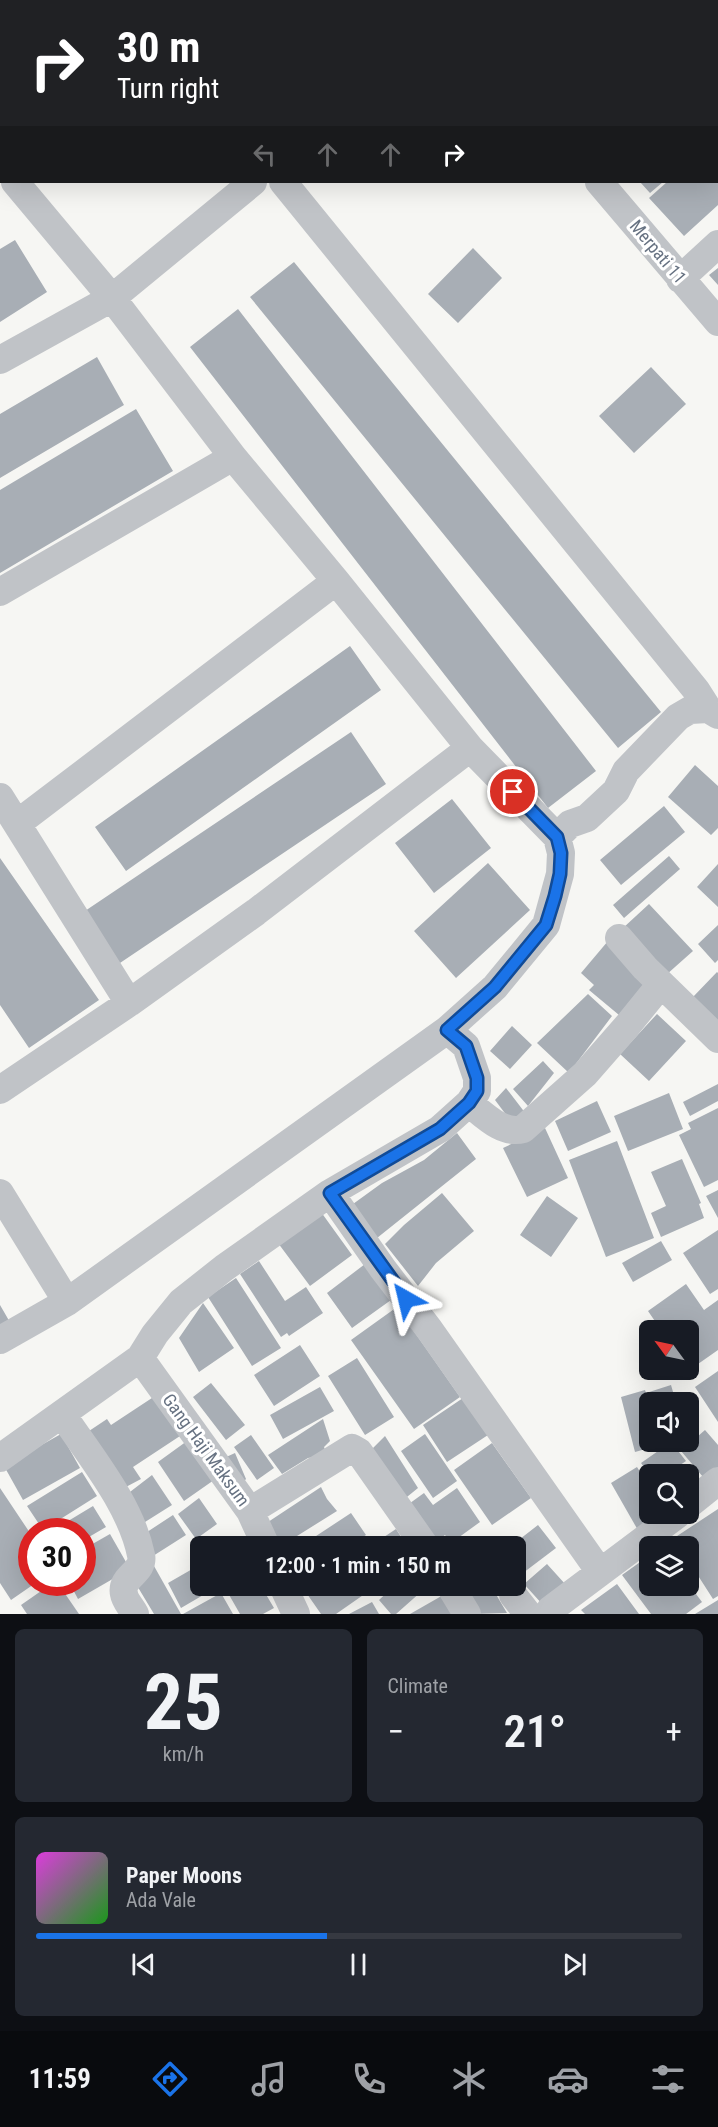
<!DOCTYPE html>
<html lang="en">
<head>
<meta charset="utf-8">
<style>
	:root { --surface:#171b24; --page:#242831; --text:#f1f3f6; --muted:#9ea1a6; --line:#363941; --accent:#1a73e8 }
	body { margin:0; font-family:"Roboto Condensed",sans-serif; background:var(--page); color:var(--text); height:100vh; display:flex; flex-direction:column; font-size:22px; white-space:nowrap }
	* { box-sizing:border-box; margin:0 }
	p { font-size:20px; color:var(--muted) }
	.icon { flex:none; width:33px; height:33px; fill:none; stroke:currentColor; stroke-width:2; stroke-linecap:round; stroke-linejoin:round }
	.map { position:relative; height:1614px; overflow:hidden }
	.drawer { display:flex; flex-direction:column; gap:15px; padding:15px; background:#0d0f14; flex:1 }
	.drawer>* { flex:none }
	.hud { position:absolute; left:0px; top:0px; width:718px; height:183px; box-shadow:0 6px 24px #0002; background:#202124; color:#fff; overflow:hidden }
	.needle { width:39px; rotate:303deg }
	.buttons { position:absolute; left:639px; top:1320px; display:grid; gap:12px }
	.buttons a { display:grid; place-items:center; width:60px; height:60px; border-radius:9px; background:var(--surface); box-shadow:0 6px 24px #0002; font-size:30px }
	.speed { position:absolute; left:18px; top:1518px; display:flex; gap:12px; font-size:30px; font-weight:700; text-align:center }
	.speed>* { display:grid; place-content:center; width:78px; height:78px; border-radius:50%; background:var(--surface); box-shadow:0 6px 24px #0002; line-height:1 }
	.speed .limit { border:9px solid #d22; background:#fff; color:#111 }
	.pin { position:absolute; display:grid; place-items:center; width:51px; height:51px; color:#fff; margin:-26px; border:3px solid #fff; border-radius:50%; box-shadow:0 2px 6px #0007 }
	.me { position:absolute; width:66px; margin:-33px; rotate:323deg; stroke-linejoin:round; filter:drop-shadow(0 0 4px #0008) }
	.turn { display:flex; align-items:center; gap:21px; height:126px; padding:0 18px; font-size:27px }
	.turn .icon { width:78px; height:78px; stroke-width:2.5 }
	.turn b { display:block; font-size:42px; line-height:51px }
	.lanes { display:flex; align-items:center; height:57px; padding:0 18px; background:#0003; justify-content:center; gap:30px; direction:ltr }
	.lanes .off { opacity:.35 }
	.big { font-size:45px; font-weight:600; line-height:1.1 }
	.drawer .tile { flex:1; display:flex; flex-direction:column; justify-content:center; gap:9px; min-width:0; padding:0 21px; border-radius:9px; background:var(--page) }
	.drawer .dial { align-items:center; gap:0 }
	.dial b { font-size:78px; line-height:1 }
	.song { display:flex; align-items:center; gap:18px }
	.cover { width:72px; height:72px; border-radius:9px; background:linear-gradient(135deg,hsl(300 70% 55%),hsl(120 70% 35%)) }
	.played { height:6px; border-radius:3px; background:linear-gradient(90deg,var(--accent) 45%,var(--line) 45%) }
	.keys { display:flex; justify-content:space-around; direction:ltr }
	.heat { display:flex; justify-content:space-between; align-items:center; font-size:33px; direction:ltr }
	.drawer .tiles { flex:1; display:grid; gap:15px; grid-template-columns:1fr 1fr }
	.tile:last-child { grid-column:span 2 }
	.trip { position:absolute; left:190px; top:1536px; width:336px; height:60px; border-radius:9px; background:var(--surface); box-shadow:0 6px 24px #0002; font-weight:600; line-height:60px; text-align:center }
	.tab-bar { display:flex; height:96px; justify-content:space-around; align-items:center; background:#090b0e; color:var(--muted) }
	.tab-bar .icon { width:42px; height:42px }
	.tab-bar .on { color:var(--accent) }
	.tab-bar b { font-size:27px; color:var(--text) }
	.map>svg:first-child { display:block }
	.building { fill:#a8aeb5 }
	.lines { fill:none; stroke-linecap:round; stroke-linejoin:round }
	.minor { stroke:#c0c3c7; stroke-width:28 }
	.route-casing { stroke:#114b97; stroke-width:15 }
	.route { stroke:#1a73e8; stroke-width:10 }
	.labels { text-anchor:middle; stroke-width:6; stroke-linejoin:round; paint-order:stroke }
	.street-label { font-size:18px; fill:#677282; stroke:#fff }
</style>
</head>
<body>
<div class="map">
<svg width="718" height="1614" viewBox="0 0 718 1614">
	<rect width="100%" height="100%" fill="#f6f6f3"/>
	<path class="building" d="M640,182H663L650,193Z
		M667,182H718V205L684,236L649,198Z
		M15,240L47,292L0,322V249Z
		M473,248L502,278L458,323L428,294Z
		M294,262L661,712L618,748L250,297Z
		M718,268V285L709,275Z
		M238,309L596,771L548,808L190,347Z
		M97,357L124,405L0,478V414Z
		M651,367L686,404L634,453L599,416Z
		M136,409L173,471L0,573V490Z
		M350,646L381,690L126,871L95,827Z
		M351,732L386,784L117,965L82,913Z
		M695,765L718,786V828L711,835L668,797Z
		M452,799L491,848L434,893L395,843Z
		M664,806L685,832L621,885L600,860Z
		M669,856L680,869L624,918L613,905Z
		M0,858L99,1000L29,1048L0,1005Z
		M488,863L530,910L456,978L414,931Z
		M718,864V907L697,887Z
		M649,904L693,951L666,975L623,928Z
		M718,925V960L715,963L698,944Z
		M608,941L645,983L619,1015L589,990L594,985L581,973Z
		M717,972L718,973V1024L692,998Z
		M588,994L612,1016L569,1073L537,1043Z
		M657,1014L686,1041L649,1081L620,1054Z
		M512,1026L532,1045L510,1069L490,1051Z
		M543,1061L554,1073L528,1106L513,1089Z
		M718,1084V1101L690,1116L683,1102Z
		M506,1088L526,1114L513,1124L495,1100Z
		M669,1093L683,1129L628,1151L614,1116Z
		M597,1101L611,1132L568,1151L555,1121Z
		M718,1108V1180L704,1187L679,1135L691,1129L688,1123Z
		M545,1128L568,1178L527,1197L503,1148Z
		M457,1133L476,1159L377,1238L353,1204L382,1183L424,1160Z
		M617,1141L654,1238L606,1257L569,1160Z
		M682,1159L701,1203L699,1204L704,1218L661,1237L651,1213L666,1206L651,1172Z
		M718,1190V1218L706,1196Z
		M442,1193L474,1231L436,1263L418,1286L385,1244L404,1225Z
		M547,1196L578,1218L551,1257L520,1235Z
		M321,1212L352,1255L310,1286L278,1243Z
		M718,1230V1289L710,1294L683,1253Z
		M661,1241L672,1260L633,1282L622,1263Z
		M259,1261L285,1301L306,1287L323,1313L289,1336L287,1333L281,1337L240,1274Z
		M365,1264L391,1300L352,1328L327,1293Z
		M236,1278L281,1348L252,1366L208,1297Z
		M686,1284L704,1310L718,1300V1350L688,1371V1330H661L648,1311Z
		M203,1303L234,1348L199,1372L179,1338Z
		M0,1305L11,1324L0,1331Z
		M397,1307L460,1397L414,1429L351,1340Z
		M300,1345L320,1376L274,1406L254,1375Z
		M357,1358L394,1417L365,1435L328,1376Z
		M718,1371V1422L695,1387Z
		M211,1383L245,1425L226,1440L193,1397Z
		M671,1385L676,1402H650V1442H659L660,1445L635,1452L621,1397L645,1390L646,1393Z
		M320,1387L334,1411L283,1439L270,1415Z
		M155,1396L180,1436L133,1467L141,1479L124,1488L89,1431L107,1419L111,1425Z
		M463,1398L488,1435L447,1462L423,1425Z
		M323,1419L330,1441L324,1447L327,1455L308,1458L282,1474L268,1455Z
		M705,1430L718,1445V1476L709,1484L681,1451Z
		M61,1434L80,1468L23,1500L4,1466Z
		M425,1434L457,1481L433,1498L401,1451Z
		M251,1435L274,1468L257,1480L234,1447Z
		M385,1436L418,1488L402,1501L372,1449Z
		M187,1441L214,1480L184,1501L158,1462Z
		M671,1442L686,1461L667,1474H649L641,1463Z
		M492,1443L531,1498L492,1525L454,1470Z
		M235,1453L246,1479L239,1487L224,1458Z
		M637,1467L650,1488V1514H665L639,1532L611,1483Z
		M82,1472L97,1496L43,1530L27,1506Z
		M152,1475L172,1505L145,1522L126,1495Z
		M321,1487L327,1499L337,1511L281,1546H272L262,1526Z
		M0,1488L32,1536V1582H37L11,1600L0,1583Z
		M457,1488L480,1522L451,1543L445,1535L433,1544L406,1506L424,1493L433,1505Z
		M199,1498L217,1524L196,1539L178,1514Z
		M93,1506L106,1527L82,1541V1532H50Z
		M718,1509V1596L713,1599L688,1560V1546H680L674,1538Z
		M351,1513L366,1535L349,1546H314L310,1540Z
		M173,1515L186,1535L153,1556L141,1536Z
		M538,1525L556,1548L523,1573L516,1565V1546H511Z
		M396,1529L407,1546H373L372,1545Z
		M110,1534L130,1569L78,1599L69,1582H82V1550Z
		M238,1537L244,1546H223Z
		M470,1538L475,1546H456Z
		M650,1555V1586H690L702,1602L686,1614H651L622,1575Z
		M201,1564V1586H216L217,1587L181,1608L168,1583Z
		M547,1564L566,1585L543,1605L524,1584Z
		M154,1566L181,1614H154L133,1579Z
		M54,1582H57L79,1614H27L21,1605Z
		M617,1584L639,1614H585L581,1610Z
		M240,1586H261L274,1608L263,1614H240L228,1593Z
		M313,1586H365L369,1591L336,1614H321L305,1591Z
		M394,1586H418L422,1591L396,1614H391L379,1600Z
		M463,1586H491L507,1613L474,1614Z
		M221,1593L233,1614H183Z
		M445,1594L457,1614H410Z
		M718,1600V1614H695Z
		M372,1602L379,1614H349Z"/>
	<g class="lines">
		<path class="minor" d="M156,0L157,2
			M448,0L449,2
			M716,0L718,2
			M0,164L2,166
			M283,182L696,690L708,709L718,715
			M599,182L718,322
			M680,279L718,244
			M0,360L112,298L253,182
			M0,592L233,457
			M0,797L129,1003
			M18,823L336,581
			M557,837L570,824L587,818L616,791L626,771L678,717L690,710L708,709
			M619,938L645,968L718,1039
			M447,1030L466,1046L477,1078V1091L469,1103L440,1129L330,1193L383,1269L429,1329L600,1572
			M0,1090L129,1003L256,912L470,748
			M469,1103C484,1115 503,1135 523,1129L585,1074L627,1026L661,984
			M0,1193L67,1302
			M0,1340L67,1302L447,1030L495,987L546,925L560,874L561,853L557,837L470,748L336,581L233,457L112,298L15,182
			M140,1358L250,1511L266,1546
			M62,1414C90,1456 131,1505 141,1555C145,1573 120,1576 124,1594C125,1601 132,1608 135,1614
			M0,1458L140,1358L155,1334L181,1302L224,1268L330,1193
			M688,1505L718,1481
			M250,1511L352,1448L359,1452L425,1546
			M283,1586L296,1614
			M450,1586L467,1614
			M513,1595L528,1614
			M548,1614L550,1610L678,1514"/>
	</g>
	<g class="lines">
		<g class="route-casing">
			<path id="route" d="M406,1299L330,1193L440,1129L469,1103L477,1091V1078L466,1046L447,1030L495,987L546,925L555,896L560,874L561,853L557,837L513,792"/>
		</g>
		<use href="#route" class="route"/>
	</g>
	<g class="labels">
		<g class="street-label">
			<text transform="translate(658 252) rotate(50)" y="6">Merpati 11</text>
			<text transform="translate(206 1450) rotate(54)" y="6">Gang Haji Maksum</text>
		</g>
	</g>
</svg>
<div class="buttons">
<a><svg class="needle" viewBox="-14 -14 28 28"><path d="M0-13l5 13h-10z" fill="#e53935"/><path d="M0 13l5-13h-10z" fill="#9ea1a6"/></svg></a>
<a><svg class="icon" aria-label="sound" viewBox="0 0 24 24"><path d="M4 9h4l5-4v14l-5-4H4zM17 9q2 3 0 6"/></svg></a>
<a><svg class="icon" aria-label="search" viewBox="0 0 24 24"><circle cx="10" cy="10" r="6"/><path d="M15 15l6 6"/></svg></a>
<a><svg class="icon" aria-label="layers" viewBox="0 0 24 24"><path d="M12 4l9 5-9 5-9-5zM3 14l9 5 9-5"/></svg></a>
</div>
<div class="speed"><div class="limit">30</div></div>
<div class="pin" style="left:513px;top:792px;background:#d93025"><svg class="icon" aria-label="arrive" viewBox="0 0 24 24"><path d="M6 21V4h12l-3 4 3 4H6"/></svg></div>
<svg class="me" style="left:406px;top:1299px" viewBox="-20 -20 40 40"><path d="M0-17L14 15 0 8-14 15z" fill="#1a73e8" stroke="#fff" stroke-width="4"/></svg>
<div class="trip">12:00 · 1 min · 150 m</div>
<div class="hud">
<div class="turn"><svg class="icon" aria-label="right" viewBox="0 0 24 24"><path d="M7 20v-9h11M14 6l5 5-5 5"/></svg><div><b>30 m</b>Turn right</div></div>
<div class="lanes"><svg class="icon off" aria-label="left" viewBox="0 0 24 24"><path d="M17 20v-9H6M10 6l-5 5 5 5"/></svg><svg class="icon off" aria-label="ahead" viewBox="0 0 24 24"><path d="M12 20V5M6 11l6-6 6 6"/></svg><svg class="icon off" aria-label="ahead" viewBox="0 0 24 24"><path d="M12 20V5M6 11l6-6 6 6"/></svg><svg class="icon" aria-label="right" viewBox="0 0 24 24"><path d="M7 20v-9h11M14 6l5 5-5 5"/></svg></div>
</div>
</div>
<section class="drawer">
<div class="tiles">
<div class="tile dial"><b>25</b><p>km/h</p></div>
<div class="tile"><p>Climate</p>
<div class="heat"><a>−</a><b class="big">21°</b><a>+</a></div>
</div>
<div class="tile">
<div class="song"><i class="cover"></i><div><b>Paper Moons</b><p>Ada Vale</p></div></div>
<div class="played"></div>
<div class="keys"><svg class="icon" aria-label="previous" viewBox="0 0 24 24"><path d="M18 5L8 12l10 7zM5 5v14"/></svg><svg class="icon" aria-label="pause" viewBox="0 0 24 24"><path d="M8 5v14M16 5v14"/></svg><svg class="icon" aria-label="next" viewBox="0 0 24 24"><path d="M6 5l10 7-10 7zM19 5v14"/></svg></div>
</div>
</div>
</section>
<nav class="tab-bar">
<b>11:59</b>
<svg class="icon on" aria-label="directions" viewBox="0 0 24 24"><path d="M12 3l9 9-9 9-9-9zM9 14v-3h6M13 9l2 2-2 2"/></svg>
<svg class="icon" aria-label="music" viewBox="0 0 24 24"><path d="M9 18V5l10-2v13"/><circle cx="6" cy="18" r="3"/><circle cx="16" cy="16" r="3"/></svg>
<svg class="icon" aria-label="phone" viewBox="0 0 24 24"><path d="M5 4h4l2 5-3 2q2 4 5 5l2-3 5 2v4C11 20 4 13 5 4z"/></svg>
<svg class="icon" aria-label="climate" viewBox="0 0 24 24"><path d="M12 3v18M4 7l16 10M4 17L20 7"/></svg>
<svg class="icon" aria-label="car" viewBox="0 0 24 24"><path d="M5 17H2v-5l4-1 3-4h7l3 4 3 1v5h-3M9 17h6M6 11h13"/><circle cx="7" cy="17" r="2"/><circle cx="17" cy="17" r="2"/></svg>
<svg class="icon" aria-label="filters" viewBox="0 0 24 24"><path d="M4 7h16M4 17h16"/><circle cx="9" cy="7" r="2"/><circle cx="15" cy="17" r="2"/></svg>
</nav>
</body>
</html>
